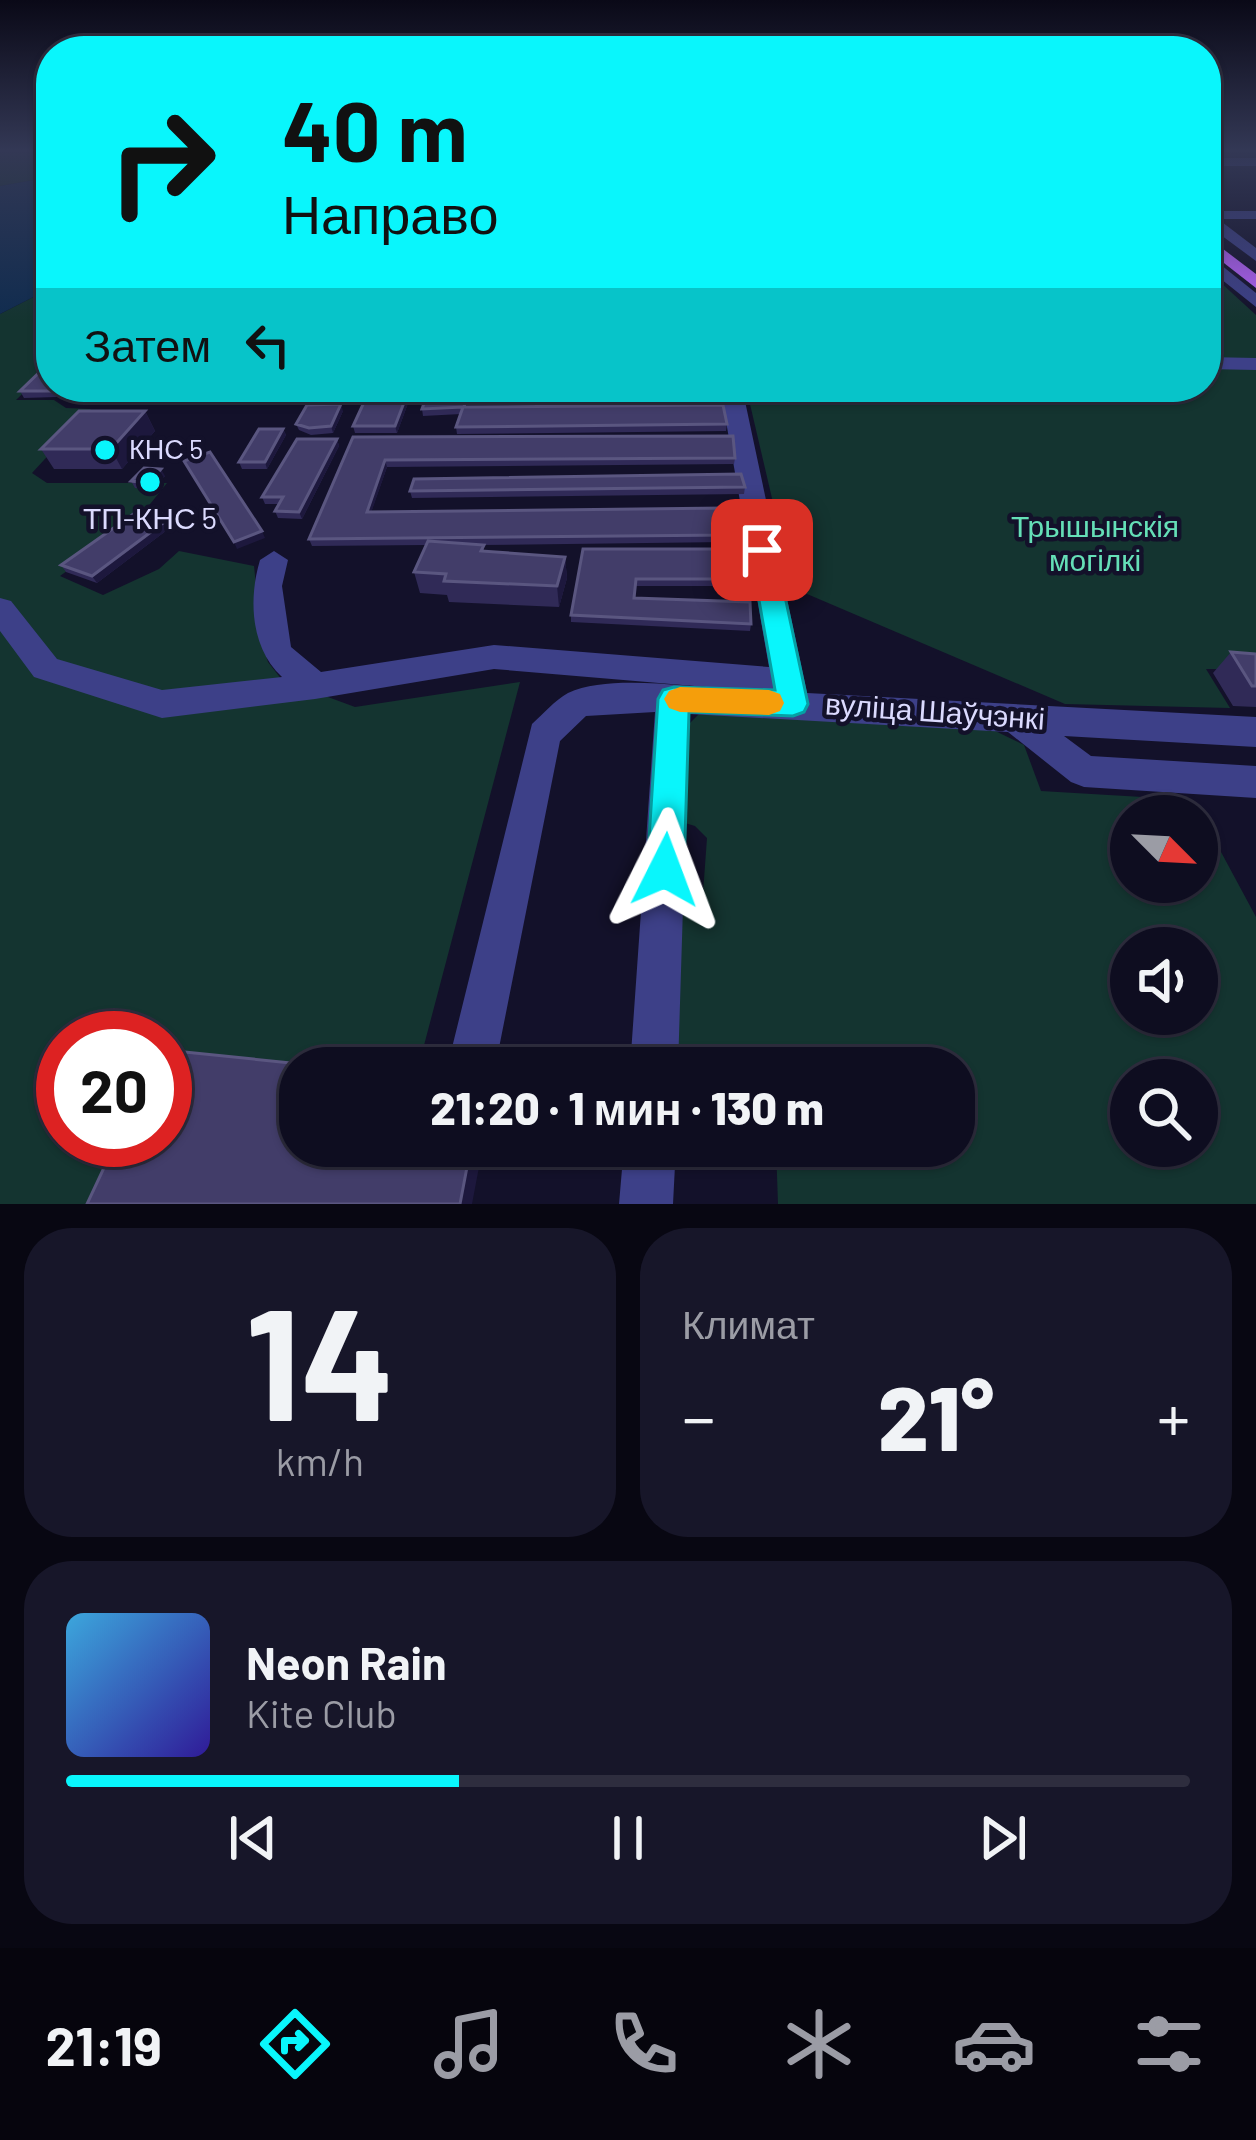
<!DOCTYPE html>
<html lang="ru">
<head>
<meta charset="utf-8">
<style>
	:root { --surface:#0e0d20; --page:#171629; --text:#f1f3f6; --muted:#9b9ca5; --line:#2e2d3e; --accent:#09f6fc }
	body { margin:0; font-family:Barlow,sans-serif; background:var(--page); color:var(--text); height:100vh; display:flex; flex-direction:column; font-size:45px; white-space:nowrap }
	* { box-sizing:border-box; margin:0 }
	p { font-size:39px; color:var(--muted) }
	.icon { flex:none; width:66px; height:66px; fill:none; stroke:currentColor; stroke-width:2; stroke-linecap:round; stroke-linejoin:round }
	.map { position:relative; height:1204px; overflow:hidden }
	.panel { display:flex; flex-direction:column; gap:24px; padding:24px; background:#080712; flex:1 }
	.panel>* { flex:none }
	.guide { position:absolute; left:36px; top:36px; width:1185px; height:366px; border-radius:48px; box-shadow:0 3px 9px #0004,0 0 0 3px var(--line); background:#09f6fc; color:#111; overflow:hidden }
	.needle { width:78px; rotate:114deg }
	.fabs { position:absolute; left:1110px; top:795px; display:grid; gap:24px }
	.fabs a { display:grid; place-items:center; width:108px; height:108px; border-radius:50%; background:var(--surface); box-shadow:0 3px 9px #0004,0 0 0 3px var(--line); font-size:60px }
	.speed { position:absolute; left:36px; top:1011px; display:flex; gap:24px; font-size:60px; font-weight:700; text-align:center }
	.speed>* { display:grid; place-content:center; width:156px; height:156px; border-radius:50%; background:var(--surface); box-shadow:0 3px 9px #0004,0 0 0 3px var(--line); line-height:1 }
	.speed .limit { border:18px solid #d22; background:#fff; color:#111 }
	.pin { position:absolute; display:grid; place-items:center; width:102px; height:102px; color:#fff; margin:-51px; border-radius:24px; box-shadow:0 6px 18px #0006 }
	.me { position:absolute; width:132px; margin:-66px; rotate:3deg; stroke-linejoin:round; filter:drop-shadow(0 0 9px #0008) }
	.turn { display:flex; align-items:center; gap:42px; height:252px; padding:0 48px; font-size:54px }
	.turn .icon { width:156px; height:156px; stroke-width:2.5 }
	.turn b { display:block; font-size:84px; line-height:102px }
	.then { display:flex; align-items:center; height:114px; padding:0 48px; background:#0003; gap:24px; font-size:45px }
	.big { font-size:90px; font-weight:800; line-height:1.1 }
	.panel .card { flex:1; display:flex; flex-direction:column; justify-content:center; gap:18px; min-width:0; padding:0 42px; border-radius:48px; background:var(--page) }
	.panel .dial { align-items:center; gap:0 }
	.dial b { font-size:156px; line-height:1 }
	.song { display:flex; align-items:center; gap:36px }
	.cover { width:144px; height:144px; border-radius:18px; background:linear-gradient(135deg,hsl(200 70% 55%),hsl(250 70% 35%)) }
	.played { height:12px; border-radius:6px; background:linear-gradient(90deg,var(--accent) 35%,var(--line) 35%) }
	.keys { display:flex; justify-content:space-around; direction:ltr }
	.heat { display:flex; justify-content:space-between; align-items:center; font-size:66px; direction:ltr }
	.panel .tiles { flex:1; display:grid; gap:24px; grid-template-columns:1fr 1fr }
	.card:last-child { grid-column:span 2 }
	.trip { position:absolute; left:279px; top:1047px; width:696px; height:120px; border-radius:48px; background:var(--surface); box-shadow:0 3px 9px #0004,0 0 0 3px var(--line); font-weight:800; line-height:120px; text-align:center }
	.tabs { display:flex; height:192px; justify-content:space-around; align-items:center; background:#06050d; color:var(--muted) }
	.tabs .icon { width:84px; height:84px }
	.tabs .active { color:var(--accent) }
	.tabs b { font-size:54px; color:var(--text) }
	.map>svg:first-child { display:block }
	.green { fill:#143430; fill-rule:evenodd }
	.water { fill:#102c4f }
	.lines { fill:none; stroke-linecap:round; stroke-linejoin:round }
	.minor { fill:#3d4088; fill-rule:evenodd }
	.major { fill:#b763fd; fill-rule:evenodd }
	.wall { fill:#302a57 }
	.shaded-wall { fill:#1d183d }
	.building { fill:#423d69; stroke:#5a5680; stroke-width:3 }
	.route { fill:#09f6fc; stroke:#06a0a4; stroke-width:3 }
	.slow { fill:#f59e0b }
	.poi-dot { fill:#09f6fc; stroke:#13112a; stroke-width:4.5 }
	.labels { text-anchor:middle; stroke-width:9; stroke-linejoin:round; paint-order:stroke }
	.far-poi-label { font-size:27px; fill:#dbdafe; stroke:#13112a; text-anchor:start }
	.poi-label { font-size:30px; fill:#dbdafe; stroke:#13112a }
	.park-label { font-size:30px; fill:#65dfb7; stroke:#13112a }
	.street-label { font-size:30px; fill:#dbdafe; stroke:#13112a }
</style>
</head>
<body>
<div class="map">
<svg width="1256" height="1204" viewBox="0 0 1256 1204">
	<rect width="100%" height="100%" fill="#13112a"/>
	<path class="green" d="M51,152V177L0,186V153Z
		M1206,281H1219L1256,315V669H1206L1230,708L1065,704L793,588L746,387H1206Z
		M51,288V366L16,400H54L66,408L91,409L32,473L47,483H167L138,519L60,576L103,595L159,569L179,551L254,566L262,643L268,662L282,680L355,707L520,682L418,1068H300L165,1116V1038H63V1140H154L126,1204H0V314Z
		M699,714L989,728L1024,745L1041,791L1193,800L1256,917V1204H778L776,1146H954V1068H666L672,908L690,909L703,893L707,838L695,826L678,821L679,734ZM1131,816H1197V882H1131ZM1131,948H1197V1014H1131ZM1131,1080H1197V1146H1131Z"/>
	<path class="water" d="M51,177V288L0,314V186Z"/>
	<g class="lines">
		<path class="minor" d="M1206,158H1256V166H1206Z
			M1206,211H1256V219H1218L1256,248V261L1206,224Z
			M1206,253L1256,293V307L1206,267Z
			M1206,357L1256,358V370L1206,369Z
			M720,387H742L807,693L1256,717V747L1064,736L1091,756L1256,766V798L1084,787L1071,782L1008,732L689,714L678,1068H630L655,712L586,716L560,741L495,1068H447L532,724C543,714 555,700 568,693C609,674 685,687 730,689L494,669L315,699L162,718L34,677L0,631V598L11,601L57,659L162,690L282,677C251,648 248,600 260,560L274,551L288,560L282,586L291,647L321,672L494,645L769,667Z
			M624,1146H676L673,1204H619Z"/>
		<path class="major" d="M1206,236L1256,274V288L1206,249Z"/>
	</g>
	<path class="wall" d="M51,387H67L57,397L24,398L20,391Z
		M116,387L109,395L77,396L73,390Z
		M166,387L161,394L127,395L124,388Z
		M176,387H219L215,392H179Z
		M414,387L397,433H355L353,426Z
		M720,387V397L493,398L492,392Z
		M466,407L727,424L726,431L457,434L456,427L461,414L423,416L422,409Z
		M145,411L155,431L122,469H54L41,449Z
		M343,411L333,433L311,435L299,430L296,424Z
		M283,429L286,435L267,469H242L239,462Z
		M353,437L735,458L734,464L387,467L371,512L728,535L727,542L481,545L485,551L565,557L567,578L559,607L449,602L447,595L420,593L414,572L426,545L312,546L309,539Z
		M337,439L339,446L302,519L278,518L275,511L279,504H265L262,497Z
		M165,476L152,490L135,488L131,481Z
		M745,487L744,494L412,498L410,491Z
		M171,517L175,524L97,583L66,572L61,565Z
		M583,549L731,579L730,586H636L634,598L751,624L750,631L571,622V615Z
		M1231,652L1256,654V707L1233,706L1213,673Z"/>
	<path class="shaded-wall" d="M57,387H67L57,397L53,391Z
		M107,387H116L109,395L105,389Z
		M410,387H414L397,433L395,426Z
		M341,404L343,411L333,433L331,426Z
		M145,411L155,431L122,469L111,449Z
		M283,429L286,435L267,469L265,462Z
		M337,439L339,446L302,519L299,512Z
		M385,460L387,467L369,519L367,512Z
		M161,469L165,476L152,490L149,483Z
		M171,517L175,524L97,583L92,576Z
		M262,531L265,538L237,549L234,542Z
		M565,557L567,578L559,607L557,586Z
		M471,1146H483L472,1204H460Z"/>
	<path class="building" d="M51,361V387H57L53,391H20Z
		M76,387H107L105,389L73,390Z
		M371,387H410L395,426H353Z
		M430,387H469L464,407L723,405L727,424L456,427L463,407L422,409Z
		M493,387H720V390L492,392Z
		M341,404L331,426L309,428L296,424L307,405Z
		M79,411H145L111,449H41Z
		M259,429H283L265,462H239Z
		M733,436L735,458L385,460L367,512L724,508L728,535L309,539L353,437Z
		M297,439H337L299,512L275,511L283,497H262Z
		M210,452L262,531L234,542L184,461Z
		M144,468L161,469L149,483L131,481Z
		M741,474L745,487L410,491L414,479Z
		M142,508L171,517L92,576L61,565Z
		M428,541L484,545L481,551L565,557L557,586L444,581L446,574L414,572Z
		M583,549H727L731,579H636L634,598L750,602L751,624L571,615Z
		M1231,652L1256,654V686H1252Z
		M165,1050L340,1068H300V1146H471L460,1204H87L117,1140H165Z"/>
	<linearGradient id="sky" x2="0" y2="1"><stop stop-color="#0a0917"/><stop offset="0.47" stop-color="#333855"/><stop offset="1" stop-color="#333855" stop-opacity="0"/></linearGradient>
	<rect width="1256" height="320" fill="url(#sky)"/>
	<path class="route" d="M762,541L775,550L808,704L804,712L793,716L689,712L684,870L678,883L665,888L652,883L647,870L658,699L663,690L674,687L775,690L750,550Z"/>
	<path class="slow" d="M680,687L769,690L780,694L784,703L780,711L769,715L680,712L669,708L664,699L669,691Z"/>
	<g class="poi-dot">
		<circle cx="105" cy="450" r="12"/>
		<circle cx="150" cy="482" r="12"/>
	</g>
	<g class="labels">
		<g class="far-poi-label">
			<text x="129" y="459">КНС 5</text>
		</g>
		<g class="poi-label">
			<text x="150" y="529">ТП-КНС 5</text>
		</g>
		<g class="park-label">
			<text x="1095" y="537">Трышынскія<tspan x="1095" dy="34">могілкі</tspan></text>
		</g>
		<g class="street-label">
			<text transform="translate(935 712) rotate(4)" y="10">вуліца Шаўчэнкі</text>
		</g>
	</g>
</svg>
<div class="fabs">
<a><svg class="needle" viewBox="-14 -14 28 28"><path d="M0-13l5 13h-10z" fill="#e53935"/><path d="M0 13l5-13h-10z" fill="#9b9ca5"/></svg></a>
<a><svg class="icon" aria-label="sound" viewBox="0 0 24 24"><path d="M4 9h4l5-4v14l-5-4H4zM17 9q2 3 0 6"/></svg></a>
<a><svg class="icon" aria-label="search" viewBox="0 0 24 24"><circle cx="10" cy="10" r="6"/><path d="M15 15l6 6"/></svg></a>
</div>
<div class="speed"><div class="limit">20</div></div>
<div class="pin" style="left:762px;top:550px;background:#d93025"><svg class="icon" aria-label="arrive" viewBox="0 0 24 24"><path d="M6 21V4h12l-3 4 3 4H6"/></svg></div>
<svg class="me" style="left:665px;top:870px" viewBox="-20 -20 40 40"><path d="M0-17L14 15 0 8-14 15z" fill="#09f6fc" stroke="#fff" stroke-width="4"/></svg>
<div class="trip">21:20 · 1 мин · 130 m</div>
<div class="guide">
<div class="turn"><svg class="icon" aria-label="right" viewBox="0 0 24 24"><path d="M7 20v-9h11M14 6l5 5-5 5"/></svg><div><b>40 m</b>Направо</div></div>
<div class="then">Затем<svg class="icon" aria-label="left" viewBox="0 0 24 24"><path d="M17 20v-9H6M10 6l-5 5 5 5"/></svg></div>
</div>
</div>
<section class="panel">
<div class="tiles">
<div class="card dial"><b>14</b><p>km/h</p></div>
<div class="card"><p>Климат</p>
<div class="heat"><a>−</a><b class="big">21°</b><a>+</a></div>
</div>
<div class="card">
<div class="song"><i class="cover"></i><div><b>Neon Rain</b><p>Kite Club</p></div></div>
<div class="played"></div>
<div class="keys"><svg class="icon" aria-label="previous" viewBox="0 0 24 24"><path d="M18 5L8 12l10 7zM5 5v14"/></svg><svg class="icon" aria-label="pause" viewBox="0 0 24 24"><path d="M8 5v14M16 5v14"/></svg><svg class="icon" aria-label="next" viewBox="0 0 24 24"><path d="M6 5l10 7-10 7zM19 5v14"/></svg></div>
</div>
</div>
</section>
<nav class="tabs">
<b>21:19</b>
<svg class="icon active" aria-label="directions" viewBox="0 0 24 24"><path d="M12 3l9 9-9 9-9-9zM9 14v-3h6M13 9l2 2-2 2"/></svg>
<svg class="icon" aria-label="music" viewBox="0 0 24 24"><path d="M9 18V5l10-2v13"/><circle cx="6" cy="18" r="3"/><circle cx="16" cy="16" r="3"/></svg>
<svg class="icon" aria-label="phone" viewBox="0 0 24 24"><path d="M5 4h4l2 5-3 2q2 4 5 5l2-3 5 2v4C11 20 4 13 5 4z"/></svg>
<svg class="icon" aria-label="climate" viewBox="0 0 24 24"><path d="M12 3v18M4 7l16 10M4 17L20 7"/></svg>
<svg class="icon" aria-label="car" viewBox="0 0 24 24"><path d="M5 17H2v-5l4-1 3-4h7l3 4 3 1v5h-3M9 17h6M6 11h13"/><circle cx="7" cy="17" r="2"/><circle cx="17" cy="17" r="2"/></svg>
<svg class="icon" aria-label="filters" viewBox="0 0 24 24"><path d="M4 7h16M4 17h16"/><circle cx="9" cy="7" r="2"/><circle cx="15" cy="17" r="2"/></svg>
</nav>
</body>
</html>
